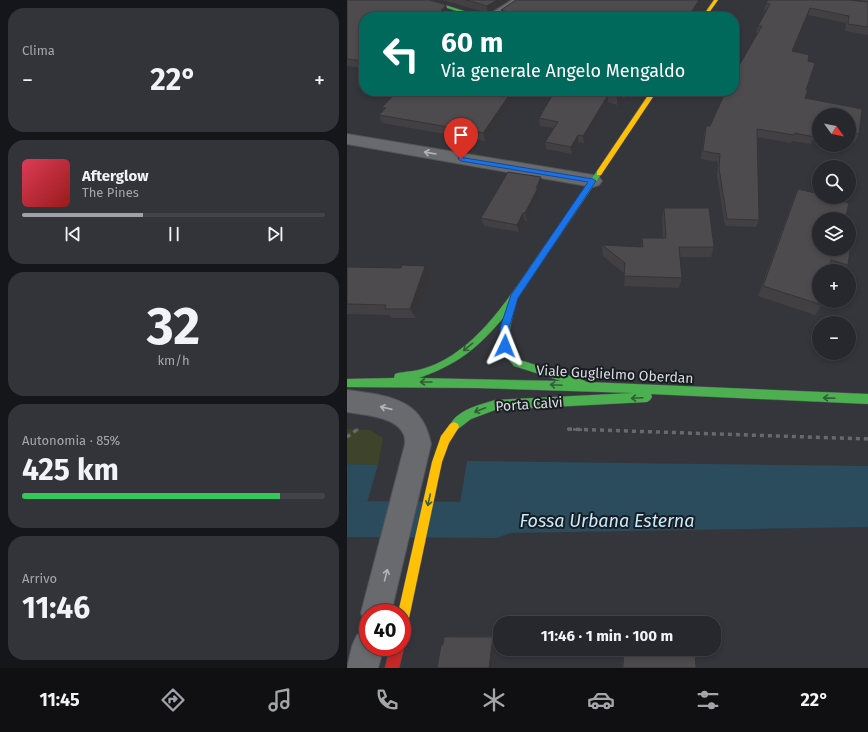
<!DOCTYPE html>
<html lang="it">
<head>
<meta charset="utf-8">
<style>
	:root { --surface:#27282d; --page:#333439; --text:#f1f3f6; --muted:#a4a6aa; --line:#434449; --accent:#9fa2a8 }
	body { margin:0; font-family:"Fira Sans",sans-serif; background:var(--page); color:var(--text); height:100vh; display:flex; flex-direction:column; font-size:15px; white-space:nowrap }
	* { box-sizing:border-box; margin:0 }
	p { font-size:13px; color:var(--muted) }
	.icon { flex:none; width:22px; height:22px; fill:none; stroke:currentColor; stroke-width:2; stroke-linecap:round; stroke-linejoin:round }
	.map { position:relative; flex:1; overflow:hidden }
	.details { display:flex; flex-direction:column; gap:8px; padding:8px; background:#151619; width:347px }
	.details>* { flex:none }
	.top-card { position:absolute; left:12px; top:12px; width:380px; height:84px; border-radius:16px; box-shadow:0 2px 6px #0003,0 0 0 1px var(--line); background:#00695c; color:#fff; overflow:hidden }
	.needle { width:26px; rotate:123deg }
	.fabs { position:absolute; left:465px; top:108px; display:grid; gap:8px }
	.fabs a { display:grid; place-items:center; width:44px; height:44px; border-radius:50%; background:var(--surface); box-shadow:0 2px 6px #0003,0 0 0 1px var(--line); font-size:20px }
	.speed { position:absolute; left:12px; top:604px; display:flex; gap:8px; font-size:20px; font-weight:700; text-align:center }
	.speed>* { display:grid; place-content:center; width:52px; height:52px; border-radius:50%; background:var(--surface); box-shadow:0 2px 6px #0003,0 0 0 1px var(--line); line-height:1 }
	.speed .limit { border:6px solid #d22; background:#fff; color:#111 }
	.pin { position:absolute; display:grid; place-items:center; width:34px; height:34px; color:#fff; margin:-41px -17px; border-radius:50% 50% 50% 0; rotate:-45deg; box-shadow:0 0 4px #0007 }
	.pin .icon { rotate:45deg }
	.me { position:absolute; width:44px; margin:-22px; rotate:2deg; stroke-linejoin:round; filter:drop-shadow(0 0 3px #0008) }
	.turn { display:flex; align-items:center; gap:14px; height:84px; padding:0 16px; font-size:18px }
	.turn .icon { width:52px; height:52px; stroke-width:2.5 }
	.turn b { display:block; font-size:28px; line-height:34px }
	.big { font-size:30px; font-weight:700; line-height:1.1 }
	.details .tile { flex:1; display:flex; flex-direction:column; justify-content:center; gap:6px; min-width:0; padding:0 14px; border-radius:16px; background:var(--page) }
	.details .dial { align-items:center; gap:0 }
	.dial b { font-size:52px; line-height:1 }
	.song { display:flex; align-items:center; gap:12px }
	.cover { width:48px; height:48px; border-radius:6px; background:linear-gradient(135deg,hsl(350 70% 55%),hsl(0 70% 35%)) }
	.played { height:4px; border-radius:2px; background:linear-gradient(90deg,var(--accent) 40%,var(--line) 40%) }
	.keys { display:flex; justify-content:space-around; direction:ltr }
	.heat { display:flex; justify-content:space-between; align-items:center; font-size:22px; direction:ltr }
	.charge { height:6px; border-radius:3px; background:linear-gradient(90deg,#34c759 85%,var(--line) 0) }
	.trip { position:absolute; left:146px; top:616px; width:228px; height:40px; border-radius:16px; background:var(--surface); box-shadow:0 2px 6px #0003,0 0 0 1px var(--line); font-weight:700; line-height:40px; text-align:center }
	.tab-bar { display:flex; height:64px; justify-content:space-around; align-items:center; background:#101012; color:var(--muted) }
	.tab-bar .icon { width:28px; height:28px }
	.tab-bar .active { color:var(--accent) }
	.tab-bar b { font-size:18px; color:var(--text) }
	main { display:flex; flex:1; min-height:0 }
	.map>svg:first-child { display:block }
	.green { fill:#3d442a }
	.water { fill:#2a4c5c }
	.lines { fill:none; stroke-linecap:round; stroke-linejoin:round }
	.canal { fill:#2a4c5c; fill-rule:evenodd }
	.street-casing { stroke:#525458; stroke-width:2 }
	.fast-casing { stroke:#525458; stroke-width:1 }
	.slow-casing { stroke:#525458; stroke-width:1 }
	.jam-casing { stroke:#525458; stroke-width:1 }
	.path-far1 { stroke:#67696c; stroke-width:2.5; stroke-dasharray:3 3; stroke-linecap:butt }
	.path { stroke:#67696c; stroke-width:3.5; stroke-dasharray:4 4; stroke-linecap:butt }
	.street { fill:#686a6d; fill-rule:evenodd }
	.fast { fill:#4caf50; fill-rule:evenodd }
	.slow { fill:#ffc107; fill-rule:evenodd }
	.jam { fill:#c62828; fill-rule:evenodd }
	.wall { fill:#424043 }
	.shaded-wall { fill:#363437 }
	.building { fill:#4d4b4e; stroke:#363437 }
	.oneway { stroke:#b1b4b9 }
	.oneway2 { stroke:#305f36 }
	.route { fill:#1a73e8; stroke:#114b97 }
	.labels { text-anchor:middle; stroke-width:4; stroke-linejoin:round; paint-order:stroke }
	.street-label { font-size:14px; fill:#d9dce2; stroke:#1a1d21 }
	.near-water-label { font-size:18px; font-style:italic; fill:#c4ebff; stroke:#1a1d21 }
</style>
</head>
<body>
<main>
<section class="details">
<div class="tile"><p>Clima</p>
<div class="heat"><a>−</a><b class="big">22°</b><a>+</a></div>
</div>
<div class="tile">
<div class="song"><i class="cover"></i><div><b>Afterglow</b><p>The Pines</p></div></div>
<div class="played"></div>
<div class="keys"><svg class="icon" aria-label="previous" viewBox="0 0 24 24"><path d="M18 5L8 12l10 7zM5 5v14"/></svg><svg class="icon" aria-label="pause" viewBox="0 0 24 24"><path d="M8 5v14M16 5v14"/></svg><svg class="icon" aria-label="next" viewBox="0 0 24 24"><path d="M6 5l10 7-10 7zM19 5v14"/></svg></div>
</div>
<div class="tile dial"><b>32</b><p>km/h</p></div>
<div class="tile"><p>Autonomia · 85%</p><b class="big">425 km</b><div class="charge"></div></div>
<div class="tile"><p>Arrivo</p><b class="big">11:46</b></div>
</section>
<div class="map">
<svg width="521" height="668" viewBox="0 0 521 668">
	<rect width="100%" height="100%" fill="#34363c"/>
	<path class="green" d="M0,429L23,430L36,438L31,465L0,464Z"/>
	<path class="water" d="M120,461L521,466V527L108,534Z
		M0,464L31,465L12,530L0,529Z"/>
	<g class="lines">
		<path class="canal" d="M0,501L150,502L163,507L168,520L163,533L150,538L0,537Z"/>
		<g class="street-casing">
			<path id="street" d="M165,0H179L152,17H138Z
				M0,134L246,175L252,177L255,181L252,185L246,187L0,144Z
				M0,390C40,396 75,397 84,444L44,613H21V625L18,624L14,613L58,444C58,441 58,437 57,435C50,416 16,415 0,412Z
				M21,630V647H37L31,668H0L5,646L10,635Z"/>
		</g>
		<g class="fast-casing">
			<path id="fast" d="M75,0H82L136,17H129Z
				M250,171H252L255,173L168,302L169,304C163,326 157,341 173,360L236,380L240,382L521,394V404L304,394L305,397L303,400L300,402L148,410L124,419L107,432L103,430L102,427C109,410 132,405 148,400L286,393L130,388L0,387V379L47,378L48,374C53,372 60,372 66,371C73,370 82,367 89,364C135,343 164,294 192,254C211,226 231,199 250,171ZM157,317L154,328V342L161,359L167,366L214,381L72,378C111,364 130,349 157,317Z"/>
		</g>
		<g class="slow-casing">
			<path id="slow" d="M367,0H371L359,17H355Z
				M304,91H310L254,175H250V171Z
				M107,422L111,424L112,427L102,443L95,462L61,623L60,628L55,629V613H51L85,462L94,436L103,424Z"/>
		</g>
		<g class="jam-casing">
			<path id="jam" d="M55,643L57,647L52,668H38L43,647H55Z"/>
		</g>
		<path class="path-far1" d="M220,429L242,430
			M10,430L11,429"/>
		<path class="path" d="M221,429L521,439
			M0,437L11,429"/>
		<use href="#street" class="street"/>
		<use href="#fast" class="fast"/>
		<use href="#slow" class="slow"/>
		<use href="#jam" class="jam"/>
	</g>
	<path class="wall" d="M0,0L99,5L101,12L17,17V68L0,66Z
		M95,0H162L141,13Z
		M421,0H502L521,2V35L498,31L499,23L461,15L446,51L462,55L461,61L468,63L459,90H461L458,98L515,109L512,134L508,142L502,140V115H472V134L468,133L467,137L464,144L445,141L444,143L411,137L412,220L409,227L378,226L370,176L371,162L354,159L357,133L359,126H363L379,91H387V74L411,33H409L411,26L419,10H417Z
		M511,0H521V2Z
		M354,4L345,17H155L154,10Z
		M51,91H171L138,141L35,123L32,115L37,110L35,107Z
		M208,91H284L278,98H275L270,105L261,102L237,143L231,142L225,154L199,149L198,142L207,128L193,126L192,118Z
		M194,177L195,185L192,192V196L180,221H178L172,232L137,226L134,218Z
		M451,189L472,219L501,265L496,271H472L475,305L468,315L411,296L446,200Z
		M317,208L367,247L364,257H333L335,278L332,288L277,286L278,274L256,256L255,245L294,247L295,238H316L315,219Z
		M78,266L84,276L69,318H45L43,315L0,314V267L54,268Z
		M103,636H150L146,668H90L94,645L96,644L97,637Z
		M276,649H315L345,650L348,652L349,668H275Z"/>
	<path class="shaded-wall" d="M150,0H162L141,13L140,6Z
		M352,0H354V4L345,17H341Z
		M99,5L101,12L97,17H89Z
		M463,8L461,15L443,58L445,51Z
		M165,91H171L138,141L136,133Z
		M275,91H276L275,98L270,105V97Z
		M278,91H284L278,98Z
		M261,95V102L237,143L236,136Z
		M231,135V142L225,154L224,147Z
		M194,177L195,185L192,192V196L180,221L178,213L189,188Z
		M176,213L178,221L172,232L170,225Z
		M78,266L84,276L69,318L63,309Z
		M150,636L146,668H142L146,637Z"/>
	<path class="building" d="M0,0H83L99,5L89,17H17V61L0,59Z
		M119,0H150L140,6Z
		M169,0H352L341,17H178L154,10Z
		M421,0H502L521,2V27L501,24L502,16L463,8L445,51L462,55L461,61L468,63L459,90H461L458,98L515,109L512,134L502,132V115H472V126L468,125L467,137L448,133L447,135L410,129L412,220L380,219L372,168L373,154L356,151L359,126H363L379,91H387V74L415,26H411L423,4L419,3Z
		M51,91H165L136,133L32,115L39,108L35,107Z
		M208,91H275L270,97L261,95L236,136L231,135L224,147L198,142L211,122L192,118Z
		M161,172L194,177L189,188H191L178,213H176L170,225L134,218Z
		M451,189L472,194V197H481L502,203L498,219H472V249H502V227L506,228L501,265L484,260L482,271H472V301H476L475,305L416,286Z
		M317,208H362L367,247H332L335,278L277,276L278,263L255,245L296,247L295,238H319Z
		M55,265L78,266L63,309H38L39,305L0,304V267L54,268Z
		M97,637H146L142,668H90L94,645H96Z
		M277,649L348,652L349,668H276Z"/>
	<defs><path id="oneway-shaft" d="M-6 0H5M1.5-3L5.5 0L1.5 3" fill="none" stroke-width="1.6" stroke-linecap="round" stroke-linejoin="round"/></defs>
	<g class="oneway">
		<use href="#oneway-shaft" transform="translate(83 153) rotate(-170)"/>
		<use href="#oneway-shaft" transform="translate(39 408) rotate(-167)"/>
		<use href="#oneway-shaft" transform="translate(39 575) rotate(-76)"/>
	</g>
	<g class="oneway2">
		<use href="#oneway-shaft" transform="translate(121 347) rotate(141)"/>
		<use href="#oneway-shaft" transform="translate(79 382) rotate(-180)"/>
		<use href="#oneway-shaft" transform="translate(209 385) rotate(-177)"/>
		<use href="#oneway-shaft" transform="translate(290 398) rotate(177)"/>
		<use href="#oneway-shaft" transform="translate(482 398) rotate(-178)"/>
		<use href="#oneway-shaft" transform="translate(133 410) rotate(159)"/>
		<use href="#oneway-shaft" transform="translate(82 500) rotate(102)"/>
	</g>
	<path class="route" d="M112,157L246,179L249,181L171,298L162,328L161,349H154L153,346V328L164,295L241,182L114,161L111,159Z"/>
	<g class="labels">
		<g class="street-label">
			<text transform="translate(268 374) rotate(3)" y="5">Viale Guglielmo Oberdan</text>
			<text transform="translate(182 404) rotate(-4)" y="5">Porta Calvi</text>
		</g>
		<g class="near-water-label">
			<text x="260" y="527">Fossa Urbana Esterna</text>
		</g>
	</g>
</svg>
<div class="fabs">
<a><svg class="needle" viewBox="-14 -14 28 28"><path d="M0-13l5 13h-10z" fill="#e53935"/><path d="M0 13l5-13h-10z" fill="#a4a6aa"/></svg></a>
<a><svg class="icon" aria-label="search" viewBox="0 0 24 24"><circle cx="10" cy="10" r="6"/><path d="M15 15l6 6"/></svg></a>
<a><svg class="icon" aria-label="layers" viewBox="0 0 24 24"><path d="M12 4l9 5-9 5-9-5zM3 14l9 5 9-5"/></svg></a>
<a>+</a>
<a>−</a>
</div>
<div class="speed"><div class="limit">40</div></div>
<div class="pin" style="left:114px;top:159px;background:#d93025"><svg class="icon" aria-label="arrive" viewBox="0 0 24 24"><path d="M6 21V4h12l-3 4 3 4H6"/></svg></div>
<svg class="me" style="left:158px;top:346px" viewBox="-20 -20 40 40"><path d="M0-17L14 15 0 8-14 15z" fill="#1a73e8" stroke="#fff" stroke-width="4"/></svg>
<div class="trip">11:46 · 1 min · 100 m</div>
<div class="top-card">
<div class="turn"><svg class="icon" aria-label="left" viewBox="0 0 24 24"><path d="M17 20v-9H6M10 6l-5 5 5 5"/></svg><div><b>60 m</b>Via generale Angelo Mengaldo</div></div>
</div>
</div>
</main>
<nav class="tab-bar">
<b>11:45</b>
<svg class="icon active" aria-label="directions" viewBox="0 0 24 24"><path d="M12 3l9 9-9 9-9-9zM9 14v-3h6M13 9l2 2-2 2"/></svg>
<svg class="icon" aria-label="music" viewBox="0 0 24 24"><path d="M9 18V5l10-2v13"/><circle cx="6" cy="18" r="3"/><circle cx="16" cy="16" r="3"/></svg>
<svg class="icon" aria-label="phone" viewBox="0 0 24 24"><path d="M5 4h4l2 5-3 2q2 4 5 5l2-3 5 2v4C11 20 4 13 5 4z"/></svg>
<svg class="icon" aria-label="climate" viewBox="0 0 24 24"><path d="M12 3v18M4 7l16 10M4 17L20 7"/></svg>
<svg class="icon" aria-label="car" viewBox="0 0 24 24"><path d="M5 17H2v-5l4-1 3-4h7l3 4 3 1v5h-3M9 17h6M6 11h13"/><circle cx="7" cy="17" r="2"/><circle cx="17" cy="17" r="2"/></svg>
<svg class="icon" aria-label="filters" viewBox="0 0 24 24"><path d="M4 7h16M4 17h16"/><circle cx="9" cy="7" r="2"/><circle cx="15" cy="17" r="2"/></svg>
<b>22°</b>
</nav>
</body>
</html>
